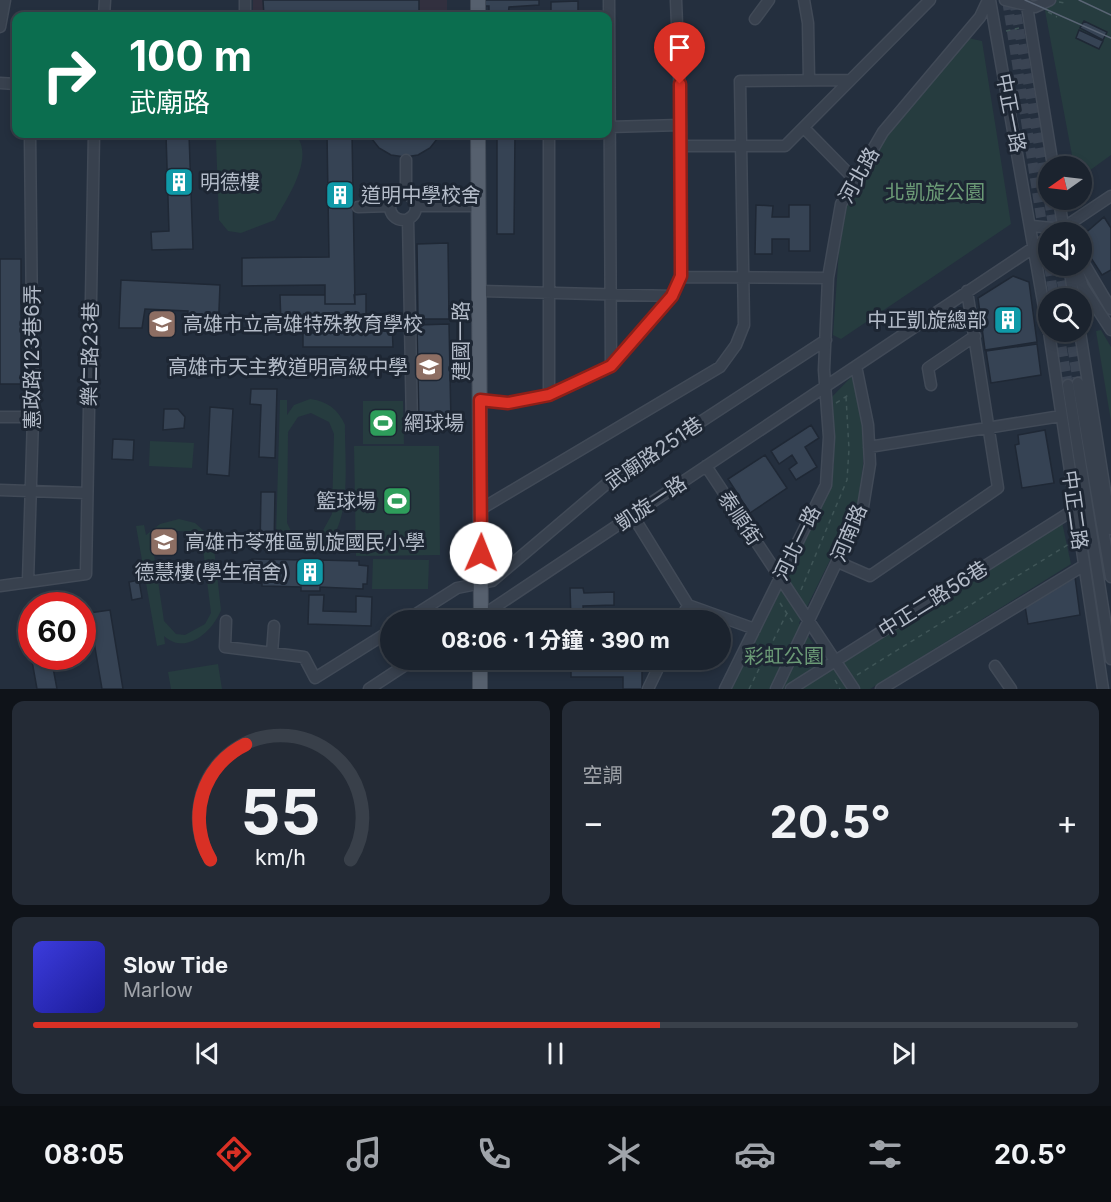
<!DOCTYPE html>
<html lang="zh-TW">
<head>
<meta charset="utf-8">
<style>
	:root { --surface:#1b232e; --page:#242b36; --text:#f1f3f6; --muted:#a0a4aa; --line:#39404a; --accent:#d93025 }
	body { margin:0; font-family:Inter,"Noto Sans TC",sans-serif; background:var(--page); color:var(--text); height:100vh; display:flex; flex-direction:column; font-size:22px; white-space:nowrap }
	* { box-sizing:border-box; margin:0 }
	p { font-size:20px; color:var(--muted) }
	.icon { flex:none; width:33px; height:33px; fill:none; stroke:currentColor; stroke-width:2; stroke-linecap:round; stroke-linejoin:round }
	.map { position:relative; height:689px; overflow:hidden }
	.sheet { display:flex; flex-direction:column; gap:12px; padding:12px; background:#0f1319; flex:1 }
	.sheet>* { flex:none }
	.top-card { position:absolute; left:12px; top:12px; width:600px; height:126px; border-radius:12px; box-shadow:0 3px 9px #0003,0 0 0 2px var(--line); background:#0b6e4f; color:#fff; overflow:hidden }
	.needle { width:39px; rotate:256deg }
	.controls { position:absolute; left:1038px; top:156px; display:grid; gap:12px }
	.controls a { display:grid; place-items:center; width:54px; height:54px; border-radius:50%; background:var(--surface); box-shadow:0 3px 9px #0003,0 0 0 2px var(--line); font-size:30px }
	.speed { position:absolute; left:18px; top:592px; display:flex; gap:12px; font-size:30px; font-weight:700; text-align:center }
	.speed>* { display:grid; place-content:center; width:78px; height:78px; border-radius:50%; background:var(--surface); box-shadow:0 3px 9px #0003,0 0 0 2px var(--line); line-height:1 }
	.speed .limit { border:9px solid #d22; background:#fff; color:#111 }
	.pin { position:absolute; display:grid; place-items:center; width:51px; height:51px; color:#fff; margin:-62px -26px; border-radius:50% 50% 50% 0; rotate:-45deg; box-shadow:0 0 6px #0007 }
	.pin .icon { rotate:45deg }
	.me { position:absolute; width:66px; margin:-33px; rotate:1deg; stroke-linejoin:round; filter:drop-shadow(0 0 4px #0008) }
	.turn { display:flex; align-items:center; gap:21px; height:126px; padding:0 18px; font-size:27px }
	.turn .icon { width:78px; height:78px; stroke-width:2.5 }
	.turn b { display:block; font-size:42px; line-height:51px }
	.big { font-size:45px; font-weight:700; line-height:1.1 }
	.sheet .card { flex:1; display:flex; flex-direction:column; justify-content:center; gap:9px; min-width:0; padding:0 21px; border-radius:12px; background:var(--page) }
	.sheet .dial { align-items:center; gap:0 }
	.dial svg { height:156px; overflow:visible; fill:none; stroke:var(--line); stroke-width:7; stroke-linecap:round; text-anchor:middle }
	.dial text { fill:var(--text); stroke:none }
	.song { display:flex; align-items:center; gap:18px }
	.cover { width:72px; height:72px; border-radius:9px; background:linear-gradient(135deg,hsl(240 70% 55%),hsl(240 70% 35%)) }
	.played { height:6px; border-radius:3px; background:linear-gradient(90deg,var(--accent) 60%,var(--line) 60%) }
	.keys { display:flex; justify-content:space-around; direction:ltr }
	.heat { display:flex; justify-content:space-between; align-items:center; font-size:33px; direction:ltr }
	.sheet .tiles { flex:1; display:grid; gap:12px; grid-template-columns:1fr 1fr }
	.card:last-child { grid-column:span 2 }
	.trip { position:absolute; left:380px; top:610px; width:351px; height:60px; border-radius:30px; background:var(--surface); box-shadow:0 3px 9px #0003,0 0 0 2px var(--line); font-weight:700; line-height:60px; text-align:center }
	.tab-bar { display:flex; height:96px; justify-content:space-around; align-items:center; background:#0b0e12; color:var(--muted) }
	.tab-bar .icon { width:42px; height:42px }
	.tab-bar .current { color:var(--accent) }
	.tab-bar b { font-size:27px; color:var(--text) }
	.map>svg:first-child { display:block }
	.medical { fill:#32303f }
	.green { fill:#263c3f; fill-rule:evenodd }
	.building { fill:#364354; stroke:#1f2835; stroke-width:1.5 }
	.lines { fill:none; stroke-linecap:round; stroke-linejoin:round }
	.minor-tunnel { stroke:#3a4453; stroke-width:10; stroke-dasharray:10 5; stroke-linecap:butt }
	.minor-casing { stroke:#414a57; stroke-width:13 }
	.major-casing { stroke:#414a57; stroke-width:16 }
	.path { stroke:#3f5557; stroke-width:1.5; stroke-dasharray:4.5 4.5; stroke-linecap:butt }
	.minor { stroke:#38414e; stroke-width:10 }
	.major { stroke:#56606e; stroke-width:14 }
	.tram { stroke:#5a6575; stroke-width:1.5 }
	.route-casing { stroke:#8d1f18; stroke-width:15 }
	.route { stroke:#d93025; stroke-width:10 }
	.labels { text-anchor:middle; stroke-width:6; stroke-linejoin:round; paint-order:stroke }
	.street-label { font-size:20px; fill:#b4bcc9; stroke:#1d2633 }
	.poi-label { font-size:20px; fill:#b4bcc9; stroke:#1d2633; text-anchor:start }
	.park-label { font-size:20px; fill:#6b9a76; stroke:#1d2633 }
</style>
</head>
<body>
<div class="map">
<svg width="1111" height="689" viewBox="0 0 1111 689">
	<rect width="100%" height="100%" fill="#242f3e"/>
	<path class="medical" d="M253,0H447V16H253Z"/>
	<path class="green" d="M1043,0H1111V155L1082,176V166H1074Z
		M968,38L982,41L1011,224L841,339L833,335L839,250L847,206L888,135Z
		M295,134C316,157 287,198 275,220L241,233L228,231L219,220L216,140L220,136L227,135Z
		M1101,330L1111,347V421L1096,331Z
		M852,376L863,427V465L858,503L799,623L830,668L1062,522L1071,564L870,689H732L823,505L834,464L831,398Z
		M310,399C327,401 338,409 345,425C344,458 357,553 305,549C293,549 286,540 276,537L280,400H287V415L294,405ZM311,413L329,422L334,434L332,514L321,534L306,541L294,537L287,523L288,432L298,417Z
		M363,401H403L404,444H363Z
		M150,441L194,443L192,468L149,466Z
		M354,446H439L440,555L356,556Z
		M179,519L195,523L213,539L221,610C213,631 186,656 164,636L165,644L157,646L136,526L144,525L146,535L160,524ZM178,531L191,532L202,541L211,613L205,624L185,635L176,634L164,621L153,548L166,534Z
		M373,559L429,560L428,589H372Z
		M218,664L222,689H171L168,672Z"/>
	<path class="building" d="M263,0H419V16H264Z
		M484,0H539V5L509,7L508,16H489V6H484Z
		M578,1V16H551V2Z
		M1084,21L1107,32L1103,40L1080,28Z
		M1079,30L1103,41L1099,49L1076,38Z
		M166,134H189L193,249L152,250L151,232L169,231Z
		M327,134H352L355,304H325V285L242,286V258L329,257Z
		M368,134H441L430,148L418,155L405,157L391,155L379,148Z
		M497,134H515L514,234H497Z
		M756,205L773,206L772,217H789V205H810V251H789V239H772V254H755Z
		M1104,217L1111,228V270L1102,275L1082,244V236Z
		M448,243L449,319H418L417,244Z
		M0,259H21V384H0Z
		M1013,276L1029,282L1037,342L985,350L978,298Z
		M121,280L220,285L218,334L203,332L195,328L194,324H187L188,311L145,309L142,328H119Z
		M366,294V314L334,315V324H281L280,295H325V304H355L354,295Z
		M338,323H355V333H378V324H392L393,347H303V333H338Z
		M449,324L451,423H419L417,325Z
		M1037,344L1041,375L991,383L986,351Z
		M251,389H277L275,458L259,457L261,405L250,404Z
		M210,407L233,409L229,476L207,474Z
		M164,409H178L185,417L184,428L163,430Z
		M811,425L819,438L805,447L817,467L796,480L789,469L797,463L792,455L779,464L771,451Z
		M1045,430L1054,483L1022,488L1015,445L1019,444L1018,435Z
		M113,439L134,440L133,460L112,459Z
		M765,455L787,488L750,513L728,479Z
		M261,492H275L274,548H260Z
		M252,559L304,560L308,567L319,564V560L359,561V565L368,566L367,584H363V589L320,587V591H301V587L262,586V577L252,576Z
		M1075,577L1080,615L1028,624L1025,606Z
		M139,580L142,598L132,600L129,582Z
		M570,588H583L584,593L614,592V605L583,606L584,621H567L571,619Z
		M309,595H324L323,611L356,612V596L372,597L371,626L308,624Z
		M110,610L123,689H102L89,613Z
		M32,615V657H51L57,689H37L24,616Z
		M571,660H585V664H624V660H642V689H623V677H571Z"/>
	<g class="lines">
		<path class="minor-tunnel" d="M1007,0L1048,262
			M1014,0L1048,199
			M1049,200L1054,232
			M1049,266L1054,298
			M1059,266L1065,298
			M1059,332L1068,385
			M1070,332L1078,383"/>
		<g class="minor-casing">
			<path id="minor" d="M245,0V16
				M609,0L611,366
				M804,0L808,23L809,80
				M990,0L1048,330
				M1005,0L1035,7L1050,0
				M1026,0L1053,166
				M104,16L105,0
				M755,19L769,0
				M0,27L5,0
				M0,83L16,84
				M608,127L681,125
				M804,128L855,180
				M681,146H785L930,0
				M406,194V160
				M390 207a13 13 0 1 1 26 0a13 13 0 1 1-26 0Z
				M1059,200L1064,232
				M416,206H479
				M358,207L390,206
				M408,219L412,426
				M1032,226L1063,229
				M1057,232L1111,196
				M1082,260L1111,309
				M1069,266L1074,298
				M1076,266L1083,287L1111,330
				M681,277L828,278
				M481,291L672,296
				M1049,332L1103,689
				M1080,332L1111,529
				M1078,383L1111,577
				M931,385L928,368L975,336
				M1068,385L1111,659
				M549,395V134
				M481,400L508,403L549,395L611,366L672,296L681,277V125L676,0
				M0,417H33
				M869,447L1061,416
				M706,466L854,689
				M0,490L87,493
				M481,509L720,367L736,345L744,325L740,81L849,80
				M633,516L688,605L755,629
				M838,562L870,576L998,488L967,291
				M28,581L33,417L30,134
				M0,586L86,574L94,134
				M226,621L225,647L304,657L315,678L390,631
				M405,621L457,588L492,581L610,481L826,340
				M474,621L1048,238
				M680,621L688,605
				M272,653L274,626
				M995,666L1011,689
				M369,689L413,660
				M648,689L662,660
				M725,689L826,485L829,437L824,370L828,278L841,204L883,132L980,17L988,0
				M776,689L863,507L870,464L868,425L856,366
				M791,689L1075,509
				M881,689L1083,566"/>
		</g>
		<g class="major-casing">
			<path id="major" d="M478,0V16
				M478,134L481,621
				M480,660V689"/>
		</g>
		<path class="path" d="M1059,2L1065,3
			M1048,12L1057,17
			M1006,31L1019,28
			M836,403L850,394
			M801,590L847,480L849,449L846,397
			M780,603L794,624
			M857,675L1069,544
			M835,680L840,689
			M749,689L787,613"/>
		<use href="#minor" class="minor"/>
		<use href="#major" class="major"/>
		<path class="tram" d="M1025,0L1111,38
			M1079,0L1111,15"/>
	</g>
	<g class="lines">
		<g class="route-casing">
			<path id="route" d="M481,553L480,400L508,403L549,395L611,366L672,296L681,276L680,84"/>
		</g>
		<use href="#route" class="route"/>
	</g>
	<defs>
		<g id="building-square" transform="scale(1.5)"><rect x="-9" y="-9" width="18" height="18" rx="4" fill="#0f9aa8" stroke="#1d2633"/><path d="M-4-6H4V6H1V3H-1V6H-4ZM-2.5-4.3h1.7v1.8h-1.7ZM.8-4.3h1.7v1.8H.8ZM-2.5-1h1.7V.8h-1.7ZM.8-1h1.7V.8H.8Z" fill="#fff"/></g>
		<g id="school-square" transform="scale(1.5)"><rect x="-9" y="-9" width="18" height="18" rx="4" fill="#8d6e63" stroke="#1d2633"/><path d="M0-5L7-2L0 1L-7-2ZM-4 1L0 2.5L4 1V4Q0 6-4 4Z" fill="#fff"/></g>
		<g id="stadium-square" transform="scale(1.5)"><rect x="-9" y="-9" width="18" height="18" rx="4" fill="#2e9e5b" stroke="#1d2633"/><path d="M0-5a6.5 5 0 1 0 0 10a6.5 5 0 1 0 0-10ZM-3.5-1.8h7v3.6h-7Z" fill="#fff"/></g>
	</defs>
	<g fill-rule="evenodd">
		<use href="#building-square" x="179" y="182"/>
		<use href="#building-square" x="340" y="195"/>
		<use href="#building-square" x="1008" y="320"/>
		<use href="#school-square" x="162" y="324"/>
		<use href="#school-square" x="429" y="367"/>
		<use href="#stadium-square" x="383" y="423"/>
		<use href="#stadium-square" x="397" y="501"/>
		<use href="#school-square" x="164" y="542"/>
		<use href="#building-square" x="310" y="572"/>
	</g>
	<g class="labels">
		<g class="street-label">
			<text transform="translate(1011 113) rotate(79)" y="7">中正一路</text>
			<text transform="translate(859 175) rotate(-61)" y="7">河北路</text>
			<text transform="translate(461 341) rotate(-90)" y="7">建國一路</text>
			<text transform="translate(90 354) rotate(-89)" y="7">樂仁路23巷</text>
			<text transform="translate(32 357) rotate(-90)" y="7">憲政路123巷6弄</text>
			<text transform="translate(654 453) rotate(-34)" y="7">武廟路251巷</text>
			<text transform="translate(651 503) rotate(-34)" y="7">凱旋一路</text>
			<text transform="translate(1075 510) rotate(82)" y="7">中正二路</text>
			<text transform="translate(740 518) rotate(56)" y="7">泰順街</text>
			<text transform="translate(849 533) rotate(-67)" y="7">河南路</text>
			<text transform="translate(797 543) rotate(-64)" y="7">河北一路</text>
			<text transform="translate(933 599) rotate(-32)" y="7">中正二路56巷</text>
		</g>
		<g class="poi-label">
			<text x="200" y="189">明德樓</text>
			<text x="361" y="202">道明中學校舍</text>
			<text x="987" y="327" text-anchor="end">中正凱旋總部</text>
			<text x="183" y="331">高雄市立高雄特殊教育學校</text>
			<text x="408" y="374" text-anchor="end">高雄市天主教道明高級中學</text>
			<text x="404" y="430">網球場</text>
			<text x="376" y="508" text-anchor="end">籃球場</text>
			<text x="185" y="549">高雄市苓雅區凱旋國民小學</text>
			<text x="289" y="579" text-anchor="end">德慧樓(學生宿舍)</text>
		</g>
		<g class="park-label">
			<text x="935" y="199">北凱旋公園</text>
			<text x="784" y="663">彩虹公園</text>
		</g>
	</g>
</svg>
<div class="controls">
<a><svg class="needle" viewBox="-14 -14 28 28"><path d="M0-13l5 13h-10z" fill="#e53935"/><path d="M0 13l5-13h-10z" fill="#a0a4aa"/></svg></a>
<a><svg class="icon" aria-label="sound" viewBox="0 0 24 24"><path d="M4 9h4l5-4v14l-5-4H4zM17 9q2 3 0 6"/></svg></a>
<a><svg class="icon" aria-label="search" viewBox="0 0 24 24"><circle cx="10" cy="10" r="6"/><path d="M15 15l6 6"/></svg></a>
</div>
<div class="speed"><div class="limit">60</div></div>
<div class="pin" style="left:680px;top:84px;background:#d93025"><svg class="icon" aria-label="arrive" viewBox="0 0 24 24"><path d="M6 21V4h12l-3 4 3 4H6"/></svg></div>
<svg class="me" style="left:481px;top:553px" viewBox="-20 -20 40 40"><circle r="19" fill="#fff"/><path d="M0-13L10 11 0 6-10 11z" fill="#d93025"/></svg>
<div class="trip">08:06 · 1 分鐘 · 390 m</div>
<div class="top-card">
<div class="turn"><svg class="icon" aria-label="right" viewBox="0 0 24 24"><path d="M7 20v-9h11M14 6l5 5-5 5"/></svg><div><b>100 m</b>武廟路</div></div>
</div>
</div>
<section class="sheet">
<div class="tiles">
<div class="card dial"><svg viewBox="0 0 100 80">
<path d="M14 69A42 42 0 1 1 86 69"/>
<path d="M14 69A42 42 0 0 1 32 10" stroke="#d93025"/>
<text x="50" y="56" font-size="32" font-weight="700">55</text>
<text x="50" y="72" font-size="11">km/h</text>
</svg></div>
<div class="card"><p>空調</p>
<div class="heat"><a>−</a><b class="big">20.5°</b><a>+</a></div>
</div>
<div class="card">
<div class="song"><i class="cover"></i><div><b>Slow Tide</b><p>Marlow</p></div></div>
<div class="played"></div>
<div class="keys"><svg class="icon" aria-label="previous" viewBox="0 0 24 24"><path d="M18 5L8 12l10 7zM5 5v14"/></svg><svg class="icon" aria-label="pause" viewBox="0 0 24 24"><path d="M8 5v14M16 5v14"/></svg><svg class="icon" aria-label="next" viewBox="0 0 24 24"><path d="M6 5l10 7-10 7zM19 5v14"/></svg></div>
</div>
</div>
</section>
<nav class="tab-bar">
<b>08:05</b>
<svg class="icon current" aria-label="directions" viewBox="0 0 24 24"><path d="M12 3l9 9-9 9-9-9zM9 14v-3h6M13 9l2 2-2 2"/></svg>
<svg class="icon" aria-label="music" viewBox="0 0 24 24"><path d="M9 18V5l10-2v13"/><circle cx="6" cy="18" r="3"/><circle cx="16" cy="16" r="3"/></svg>
<svg class="icon" aria-label="phone" viewBox="0 0 24 24"><path d="M5 4h4l2 5-3 2q2 4 5 5l2-3 5 2v4C11 20 4 13 5 4z"/></svg>
<svg class="icon" aria-label="climate" viewBox="0 0 24 24"><path d="M12 3v18M4 7l16 10M4 17L20 7"/></svg>
<svg class="icon" aria-label="car" viewBox="0 0 24 24"><path d="M5 17H2v-5l4-1 3-4h7l3 4 3 1v5h-3M9 17h6M6 11h13"/><circle cx="7" cy="17" r="2"/><circle cx="17" cy="17" r="2"/></svg>
<svg class="icon" aria-label="filters" viewBox="0 0 24 24"><path d="M4 7h16M4 17h16"/><circle cx="9" cy="7" r="2"/><circle cx="15" cy="17" r="2"/></svg>
<b>20.5°</b>
</nav>
</body>
</html>
